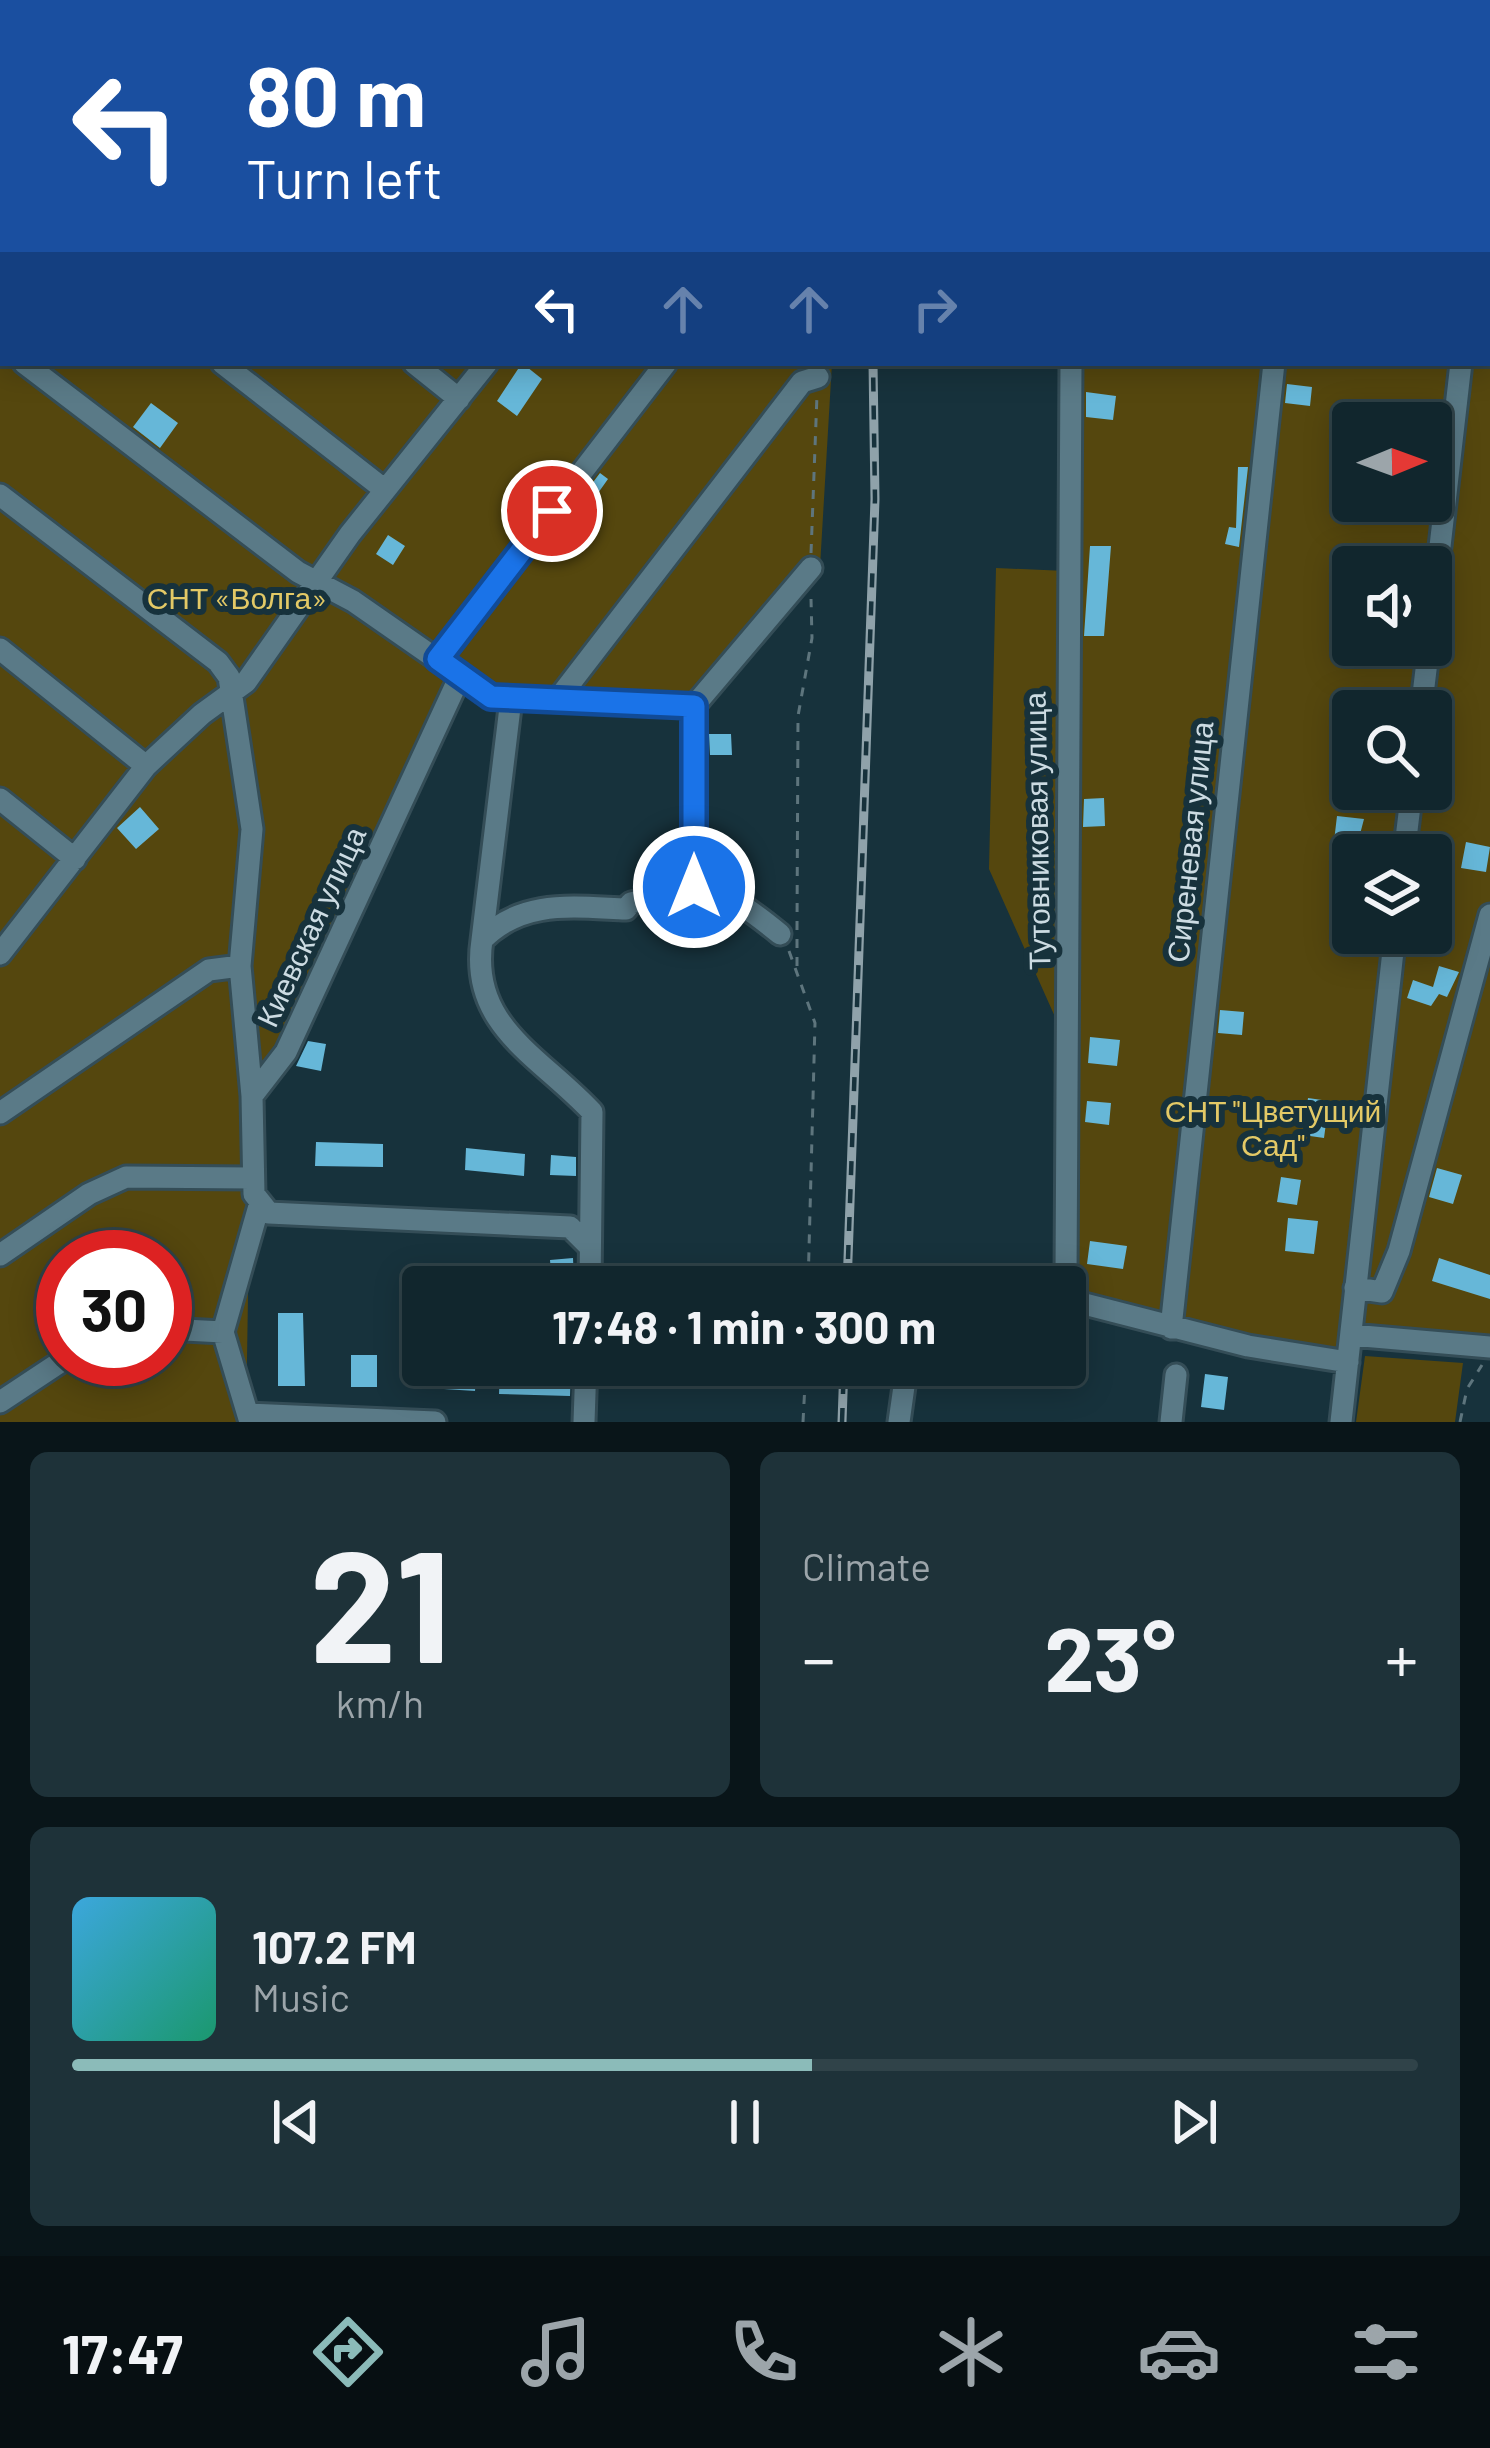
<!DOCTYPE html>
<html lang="en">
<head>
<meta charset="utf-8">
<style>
	:root { --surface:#11262d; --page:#1e3239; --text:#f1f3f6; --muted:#9ca5aa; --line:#304349; --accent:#8bbbb9 }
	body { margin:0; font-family:Barlow,sans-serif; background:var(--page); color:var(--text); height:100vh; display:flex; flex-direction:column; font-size:45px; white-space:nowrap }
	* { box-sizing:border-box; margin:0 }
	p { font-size:39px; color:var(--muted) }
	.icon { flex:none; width:66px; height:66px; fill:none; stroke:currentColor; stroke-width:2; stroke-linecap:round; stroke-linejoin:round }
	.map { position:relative; height:1422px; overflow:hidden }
	.details { display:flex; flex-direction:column; gap:30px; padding:30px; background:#091519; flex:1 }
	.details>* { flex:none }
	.banner { position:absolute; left:0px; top:0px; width:1491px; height:366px; box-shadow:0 6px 30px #0003,0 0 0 3px var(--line); background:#1a4fa0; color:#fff; overflow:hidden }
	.needle { width:78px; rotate:89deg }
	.tools { position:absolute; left:1332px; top:402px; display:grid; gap:24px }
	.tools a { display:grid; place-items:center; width:120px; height:120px; border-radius:12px; background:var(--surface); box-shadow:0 6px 30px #0003,0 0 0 3px var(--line); font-size:60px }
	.speed { position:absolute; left:36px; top:1230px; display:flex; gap:24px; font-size:60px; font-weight:700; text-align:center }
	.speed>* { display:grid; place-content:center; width:156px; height:156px; border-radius:50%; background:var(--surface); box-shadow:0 6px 30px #0003,0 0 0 3px var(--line); line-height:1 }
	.speed .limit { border:18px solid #d22; background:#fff; color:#111 }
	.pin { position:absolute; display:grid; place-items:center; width:102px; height:102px; color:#fff; margin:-51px; border:6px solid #fff; border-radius:50%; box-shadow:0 3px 12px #0007 }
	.me { position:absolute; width:132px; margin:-66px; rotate:0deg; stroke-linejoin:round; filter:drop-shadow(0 0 9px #0008) }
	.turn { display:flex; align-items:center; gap:42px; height:252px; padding:0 48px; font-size:54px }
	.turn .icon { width:156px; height:156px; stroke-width:2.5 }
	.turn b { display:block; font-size:84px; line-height:102px }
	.lanes { display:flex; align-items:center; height:114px; padding:0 48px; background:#0003; justify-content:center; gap:60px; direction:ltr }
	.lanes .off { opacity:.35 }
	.big { font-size:90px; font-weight:700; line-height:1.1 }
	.details .tile { flex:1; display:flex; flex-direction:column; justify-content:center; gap:18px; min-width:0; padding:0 42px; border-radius:18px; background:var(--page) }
	.details .dial { align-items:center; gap:0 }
	.dial b { font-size:156px; line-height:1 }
	.song { display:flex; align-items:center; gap:36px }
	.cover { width:144px; height:144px; border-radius:18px; background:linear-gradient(135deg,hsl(200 70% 55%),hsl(160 70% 35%)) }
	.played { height:12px; border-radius:6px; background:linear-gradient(90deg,var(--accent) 55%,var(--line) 55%) }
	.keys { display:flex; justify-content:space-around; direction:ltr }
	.heat { display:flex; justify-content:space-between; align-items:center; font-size:66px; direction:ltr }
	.details .tiles { flex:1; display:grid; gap:30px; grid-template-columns:1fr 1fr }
	.tile:last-child { grid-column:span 2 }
	.trip { position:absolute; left:402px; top:1266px; width:684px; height:120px; border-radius:12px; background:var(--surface); box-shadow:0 6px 30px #0003,0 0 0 3px var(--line); font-weight:700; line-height:120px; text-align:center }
	.tab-bar { display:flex; height:192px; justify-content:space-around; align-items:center; background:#070f12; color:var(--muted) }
	.tab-bar .icon { width:84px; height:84px }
	.tab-bar .current { color:var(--accent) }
	.tab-bar b { font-size:54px; color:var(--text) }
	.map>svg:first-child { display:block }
	.green { fill:#55470e; fill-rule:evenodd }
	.building { fill:#66b7d8 }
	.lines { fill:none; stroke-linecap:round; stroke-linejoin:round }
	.minor-casing { stroke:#344d57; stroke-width:27 }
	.path { stroke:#5e757d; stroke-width:3; stroke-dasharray:9 9; stroke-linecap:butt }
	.minor { stroke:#5a7a87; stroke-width:21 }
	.rail-casing { stroke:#8fa2aa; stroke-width:9 }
	.rail { stroke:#17323c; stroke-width:4.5; stroke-dasharray:14; stroke-linecap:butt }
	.route-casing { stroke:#114b97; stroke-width:30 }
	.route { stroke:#1a73e8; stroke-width:21 }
	.labels { text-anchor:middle; stroke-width:12; stroke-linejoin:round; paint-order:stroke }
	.park-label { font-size:30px; fill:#e3c966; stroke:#17323c }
	.street-label { font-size:30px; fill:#ccdbe2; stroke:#17323c }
</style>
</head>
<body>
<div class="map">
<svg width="1490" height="1422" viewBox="0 0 1490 1422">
	<rect width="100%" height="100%" fill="#17323c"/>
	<path class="green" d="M0,0L535,3H3V363H832L820,567L698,710L457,686L251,1109L246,1422H0ZM63,1257H165V1359H63Z
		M1055,0H1490V1343L1355,1328L1349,1362L1065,1305L1060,1028L989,869L996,568L1066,571L1068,363H1488V3ZM1353,423H1431V501H1353ZM1353,567H1431V645H1353ZM1353,711H1431V789H1353ZM1353,855H1431V933H1353Z
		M1365,1356L1463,1363L1455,1422H1356Z"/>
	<path class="building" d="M522,363L542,379L517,416L497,401Z
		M1287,384L1312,387L1310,406L1285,403Z
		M1086,392L1116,396L1113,420L1086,417Z
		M151,403L178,423L160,448L133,427Z
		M1238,467H1248L1239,547L1225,544L1229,527L1236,528Z
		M600,473L608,479L579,520L569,514Z
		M388,535L405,546L393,565L376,554Z
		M1090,546H1111L1104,636H1084Z
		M709,734H731L732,755H710Z
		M1104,798L1105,826L1083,827L1084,799Z
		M140,807L159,829L136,849L117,828Z
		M1337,816L1364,819L1353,861L1332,858Z
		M354,836L368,839L348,883L332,877L339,856L348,859Z
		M1466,842L1490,847L1486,872L1461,868Z
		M1439,966L1459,972L1447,997L1439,994L1431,1006L1407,998L1413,980L1433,987Z
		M1220,1010L1244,1012L1242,1035L1218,1033Z
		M1090,1037L1120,1040L1117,1066L1088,1063Z
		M308,1041L326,1044L321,1071L296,1066Z
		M1308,1098L1329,1101L1324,1138L1303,1135Z
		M1087,1101L1111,1103L1109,1125L1085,1122Z
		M316,1142L383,1144V1167L315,1166Z
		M466,1148L525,1154L524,1176L465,1170Z
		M551,1155L576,1157V1176L550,1175Z
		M1437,1168L1462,1175L1453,1204L1429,1197Z
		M1281,1177L1301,1180L1297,1205L1277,1202Z
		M1288,1218L1318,1221L1314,1254L1285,1251Z
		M1090,1241L1127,1246L1123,1269L1087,1264Z
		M573,1258L574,1282L552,1284L550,1260Z
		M1439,1258L1490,1275V1299L1432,1281Z
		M278,1313H303L305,1386H278Z
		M351,1355H377V1387H351Z
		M445,1365H477L475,1391L444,1389Z
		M500,1365H571L570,1396L499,1394Z
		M1205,1374L1228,1377L1224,1410L1201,1407Z"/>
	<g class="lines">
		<g class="minor-casing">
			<path id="minor" d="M145,0L149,3
				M345,0L349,3
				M1472,0L1473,3
				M1058,3L1059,0
				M1312,3V0
				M0,37L3,39
				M1488,120H1490
				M0,189L3,191
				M0,344L3,347
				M24,363L298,572L353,601L491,697L694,706
				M222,363L385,490
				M414,363L459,399
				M1071,363L1066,1277L1074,1297
				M0,495L218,662L229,677L252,829L240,966L252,1096
				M1431,625L1461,363
				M0,649L146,766
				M438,659L666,363
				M460,676L286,1052L252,1096L254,1194L269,1213L570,1227L588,1245
				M558,699L802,382L818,377
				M694,706L811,568
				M1421,711L1429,645
				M0,799L75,859
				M1404,855L1412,789
				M694,887V706
				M482,940L511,699
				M0,954L146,766L202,714L246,682L350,534L487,363
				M0,1113L209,970L240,966
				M0,1255L89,1194L126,1177L252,1178
				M590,1287L592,1112C540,1056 469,1026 482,940C522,899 573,907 626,909L631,903C705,884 719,884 780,934
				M1355,1288L1382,1292L1399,1251L1490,915
				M1065,1299L1248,1346L1348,1362
				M1171,1328L1274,363
				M165,1329L223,1332
				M1351,1335L1490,1347
				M0,1402L65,1359
				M250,1414L435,1422
				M250,1422L223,1332L259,1206
				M584,1422L586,1365
				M899,1422L907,1365
				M1171,1422L1176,1375
				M1341,1422L1395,933"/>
		</g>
		<path class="path" d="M546,0L551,3
			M811,553L817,395
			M797,930L798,716L812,638L811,599
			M797,939V971
			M789,951L815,1023L808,1287
			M803,1422L806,1365
			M1460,1422L1467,1389L1482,1365"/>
		<use href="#minor" class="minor"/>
		<g class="rail-casing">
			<path id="rail" d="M868,0V3
				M847,1287L875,499L873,363
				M842,1422L844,1365"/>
		</g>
		<use href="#rail" class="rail"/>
	</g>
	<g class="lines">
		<g class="route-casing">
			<path id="route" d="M552,511L438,659L491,697L694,706V887"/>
		</g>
		<use href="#route" class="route"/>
	</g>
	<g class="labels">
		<g class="park-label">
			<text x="237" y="609">СНТ «Волга»</text>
			<text x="1273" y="1122">СНТ "Цветущий<tspan x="1273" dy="34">Сад"</tspan></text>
		</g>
		<g class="street-label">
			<text transform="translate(1038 831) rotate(-91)" y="10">Тутовниковая улица</text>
			<text transform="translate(1191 842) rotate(-84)" y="10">Сиреневая улица</text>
			<text transform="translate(312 927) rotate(-65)" y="10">Киевская улица</text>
		</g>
	</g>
</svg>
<div class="tools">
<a><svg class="needle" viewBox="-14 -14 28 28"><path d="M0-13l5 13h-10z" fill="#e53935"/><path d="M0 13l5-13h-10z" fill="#9ca5aa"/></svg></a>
<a><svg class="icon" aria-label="sound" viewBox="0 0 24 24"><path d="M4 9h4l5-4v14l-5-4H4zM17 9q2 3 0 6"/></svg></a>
<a><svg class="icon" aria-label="search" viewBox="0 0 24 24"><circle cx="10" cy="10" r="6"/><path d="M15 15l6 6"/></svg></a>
<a><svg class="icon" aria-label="layers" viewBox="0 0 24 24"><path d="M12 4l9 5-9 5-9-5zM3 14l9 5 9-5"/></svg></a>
</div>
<div class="speed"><div class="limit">30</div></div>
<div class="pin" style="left:552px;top:511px;background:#d93025"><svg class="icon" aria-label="arrive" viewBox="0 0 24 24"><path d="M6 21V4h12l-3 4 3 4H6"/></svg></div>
<svg class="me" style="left:694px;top:887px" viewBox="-20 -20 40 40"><circle r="17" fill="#1a73e8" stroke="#fff" stroke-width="3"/><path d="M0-11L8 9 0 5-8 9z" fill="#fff"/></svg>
<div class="trip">17:48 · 1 min · 300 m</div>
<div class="banner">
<div class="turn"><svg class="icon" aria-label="left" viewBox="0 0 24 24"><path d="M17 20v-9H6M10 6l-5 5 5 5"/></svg><div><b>80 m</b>Turn left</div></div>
<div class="lanes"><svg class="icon" aria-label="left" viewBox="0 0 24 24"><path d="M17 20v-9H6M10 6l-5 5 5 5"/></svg><svg class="icon off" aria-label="ahead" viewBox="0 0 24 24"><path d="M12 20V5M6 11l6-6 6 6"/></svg><svg class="icon off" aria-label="ahead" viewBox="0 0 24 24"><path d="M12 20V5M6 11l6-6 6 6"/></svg><svg class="icon off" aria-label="right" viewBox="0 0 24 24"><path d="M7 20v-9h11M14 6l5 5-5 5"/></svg></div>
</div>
</div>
<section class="details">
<div class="tiles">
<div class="tile dial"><b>21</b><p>km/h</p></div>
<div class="tile"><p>Climate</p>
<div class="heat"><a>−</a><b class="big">23°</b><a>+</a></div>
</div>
<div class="tile">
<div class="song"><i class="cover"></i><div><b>107.2 FM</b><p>Music</p></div></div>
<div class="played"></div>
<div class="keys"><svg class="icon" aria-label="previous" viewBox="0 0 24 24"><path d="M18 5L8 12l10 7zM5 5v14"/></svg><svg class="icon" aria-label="pause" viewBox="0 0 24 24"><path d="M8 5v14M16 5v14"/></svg><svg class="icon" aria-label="next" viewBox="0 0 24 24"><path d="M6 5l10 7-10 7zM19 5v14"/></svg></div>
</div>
</div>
</section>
<nav class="tab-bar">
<b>17:47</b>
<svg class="icon current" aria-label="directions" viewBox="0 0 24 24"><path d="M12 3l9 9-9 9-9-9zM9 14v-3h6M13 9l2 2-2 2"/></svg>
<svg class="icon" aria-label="music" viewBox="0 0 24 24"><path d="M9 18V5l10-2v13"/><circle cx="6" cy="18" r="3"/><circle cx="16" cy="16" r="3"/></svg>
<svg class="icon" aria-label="phone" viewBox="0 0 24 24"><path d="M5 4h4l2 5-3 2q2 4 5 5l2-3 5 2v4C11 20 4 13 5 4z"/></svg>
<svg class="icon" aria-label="climate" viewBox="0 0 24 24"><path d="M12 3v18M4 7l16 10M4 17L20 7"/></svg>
<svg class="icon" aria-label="car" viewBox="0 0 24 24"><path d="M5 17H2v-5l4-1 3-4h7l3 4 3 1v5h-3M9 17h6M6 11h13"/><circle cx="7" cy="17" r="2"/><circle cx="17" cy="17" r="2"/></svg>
<svg class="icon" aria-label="filters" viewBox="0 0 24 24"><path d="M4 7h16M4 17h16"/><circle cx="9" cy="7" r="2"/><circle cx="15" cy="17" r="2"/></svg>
</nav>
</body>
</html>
